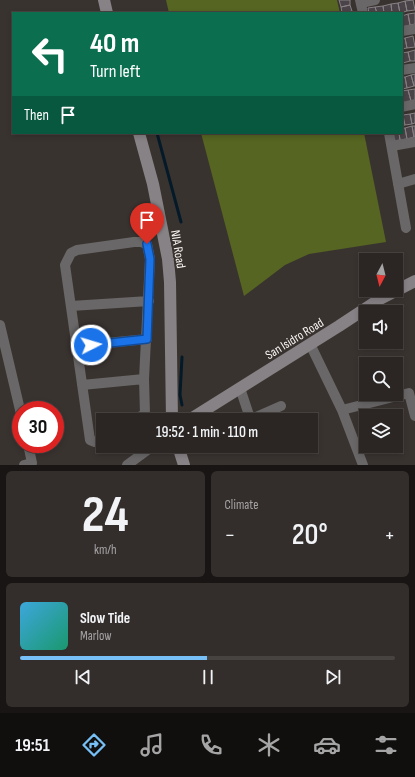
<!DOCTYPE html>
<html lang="en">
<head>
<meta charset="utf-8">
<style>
	:root { --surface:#2b2624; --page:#332e2c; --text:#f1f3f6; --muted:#a6a5a6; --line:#474341; --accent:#76c0f7 }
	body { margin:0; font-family:"Sofia Sans Condensed",sans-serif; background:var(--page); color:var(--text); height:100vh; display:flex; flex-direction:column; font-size:15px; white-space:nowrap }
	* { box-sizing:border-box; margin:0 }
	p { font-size:13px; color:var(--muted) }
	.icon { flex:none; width:22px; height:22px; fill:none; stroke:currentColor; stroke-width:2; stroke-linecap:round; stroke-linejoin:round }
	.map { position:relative; height:465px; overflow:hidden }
	.drawer { display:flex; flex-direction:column; gap:6px; padding:6px; background:#181514; flex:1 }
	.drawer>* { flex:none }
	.hud { position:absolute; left:12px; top:12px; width:391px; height:122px; border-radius:0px; box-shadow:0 2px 6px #0003,0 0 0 1px var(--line); background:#0b6e4f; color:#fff; overflow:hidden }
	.needle { width:26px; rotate:187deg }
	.fabs { position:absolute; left:359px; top:253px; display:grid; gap:8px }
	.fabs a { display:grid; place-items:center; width:44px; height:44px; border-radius:0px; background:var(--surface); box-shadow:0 2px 6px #0003,0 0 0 1px var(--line); font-size:20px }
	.speed { position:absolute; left:12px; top:401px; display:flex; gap:8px; font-size:20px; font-weight:700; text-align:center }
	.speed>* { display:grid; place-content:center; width:52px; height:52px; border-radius:50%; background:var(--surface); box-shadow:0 2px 6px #0003,0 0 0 1px var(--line); line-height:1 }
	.speed .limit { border:6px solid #d22; background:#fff; color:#111 }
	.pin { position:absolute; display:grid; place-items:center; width:34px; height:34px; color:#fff; margin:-41px -17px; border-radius:50% 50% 50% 0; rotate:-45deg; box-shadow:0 0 4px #0007 }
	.pin .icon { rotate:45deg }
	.me { position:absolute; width:44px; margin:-22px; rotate:85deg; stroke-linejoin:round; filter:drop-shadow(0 0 3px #0008) }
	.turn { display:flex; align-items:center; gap:14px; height:84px; padding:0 12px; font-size:18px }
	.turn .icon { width:52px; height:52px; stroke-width:2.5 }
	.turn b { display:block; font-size:28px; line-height:34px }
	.then { display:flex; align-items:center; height:38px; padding:0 12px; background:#0003; gap:8px; font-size:15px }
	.big { font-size:30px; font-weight:600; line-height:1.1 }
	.drawer .tile { flex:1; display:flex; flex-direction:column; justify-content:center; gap:6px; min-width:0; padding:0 14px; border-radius:6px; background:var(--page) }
	.drawer .dial { align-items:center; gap:0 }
	.dial b { font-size:52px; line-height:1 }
	.song { display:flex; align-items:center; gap:12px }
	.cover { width:48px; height:48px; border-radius:6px; background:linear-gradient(135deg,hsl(200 70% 55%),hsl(160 70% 35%)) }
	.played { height:4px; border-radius:2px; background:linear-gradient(90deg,var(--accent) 50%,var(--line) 50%) }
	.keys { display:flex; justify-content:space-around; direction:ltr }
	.heat { display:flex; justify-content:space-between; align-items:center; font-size:22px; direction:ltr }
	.drawer .tiles { flex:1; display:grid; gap:6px; grid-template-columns:1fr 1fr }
	.tile:last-child { grid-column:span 2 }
	.trip { position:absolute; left:96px; top:413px; width:222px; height:40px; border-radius:0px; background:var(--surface); box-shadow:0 2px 6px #0003,0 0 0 1px var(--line); font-weight:600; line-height:40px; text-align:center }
	.tabs { display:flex; height:64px; justify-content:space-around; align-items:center; background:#110f0e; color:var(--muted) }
	.tabs .icon { width:28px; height:28px }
	.tabs .selected { color:var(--accent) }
	.tabs b { font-size:18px; color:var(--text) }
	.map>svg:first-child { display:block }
	.green { fill:#566521 }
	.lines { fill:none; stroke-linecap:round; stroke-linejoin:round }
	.stream { stroke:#051a29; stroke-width:3 }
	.building { fill:#4a4448; stroke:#878084 }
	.street { stroke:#696768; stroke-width:10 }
	.secondary { stroke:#878285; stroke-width:12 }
	.route-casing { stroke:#114b97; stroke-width:10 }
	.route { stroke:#1a73e8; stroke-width:7 }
	.labels { text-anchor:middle; stroke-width:4; stroke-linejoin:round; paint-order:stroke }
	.street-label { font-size:13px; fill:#f7f3f1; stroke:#393330 }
</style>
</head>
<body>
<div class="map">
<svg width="415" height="465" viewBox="0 0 415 465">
	<rect width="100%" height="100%" fill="#393330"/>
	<path class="green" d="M166,0H337L340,13H169Z
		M201,133H364L386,242L309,254L285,265L244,296Z"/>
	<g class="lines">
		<path class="stream" d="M157,133L181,222
			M182,405L180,395L182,357"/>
	</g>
	<path class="building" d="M339,0H350V5L341,7Z
		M413,0L415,10L407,11L405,1Z
		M405,1L407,11L400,13L398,3Z
		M398,3L400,13H392L391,4Z
		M391,4L392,13H384L383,6Z
		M350,5L352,11L342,13L341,7Z
		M383,6L384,13H377L375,7Z
		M375,7L377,13H369L368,8Z
		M415,13V24L410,25L408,14Z
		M408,14L410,25L403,27L402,16Z
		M413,36L415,47L407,48L405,38Z
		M405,38L407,48L402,49V39Z
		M415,50V61H410L408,52Z
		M408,52L410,61L403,63L402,53Z
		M415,74V86H414L411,75Z
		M411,75L414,86L407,88L405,77Z
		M402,77H405L407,88L402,89Z
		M415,89V100L411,101L408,90Z
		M408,90L411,101L404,103L402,91Z
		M415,113V123L412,124L410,114Z
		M410,114L412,124L405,125L403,115Z
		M402,115L405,125L402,126Z
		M412,126L414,137L407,139L405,128Z
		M412,126H415V137H414Z
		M402,128H405L407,139L400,140L399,133H402Z
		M392,133H399L400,140L393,141Z"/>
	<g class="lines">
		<path class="street" d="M360,0L363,13
			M361,3L375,0
			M402,31L415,29
			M402,70L415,68
			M402,107L415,104
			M389,133L406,228
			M392,146L415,142
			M398,184L415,179
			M71,306L149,301
			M0,325L21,414
			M310,344L342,410L363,465
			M77,346L147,339
			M82,385L144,379
			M240,388L249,415L254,418L281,406
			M342,410L409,393L415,416
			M134,420L145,414L148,420
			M103,437L95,442L90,440L65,265L71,253L77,250L134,242H141L147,244L150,259L144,379L145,414
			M24,465L32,463L28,444
			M127,465L153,446"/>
		<path class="secondary" d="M104,0L107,13
			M139,133L153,184L168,259L170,282L172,420
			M189,420L339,326L380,299L415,281
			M178,446L184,465"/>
	</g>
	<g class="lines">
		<g class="route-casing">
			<path id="route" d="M91,345L147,339L150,259L147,244"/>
		</g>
		<use href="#route" class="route"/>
	</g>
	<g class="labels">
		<g class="street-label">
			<text transform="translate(179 249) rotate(81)" y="5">NIA Road</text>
			<text transform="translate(294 338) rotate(-32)" y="5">San Isidro Road</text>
		</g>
	</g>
</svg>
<div class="fabs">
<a><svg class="needle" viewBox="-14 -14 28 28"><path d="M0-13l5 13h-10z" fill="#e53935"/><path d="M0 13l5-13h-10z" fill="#a6a5a6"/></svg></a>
<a><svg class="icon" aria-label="sound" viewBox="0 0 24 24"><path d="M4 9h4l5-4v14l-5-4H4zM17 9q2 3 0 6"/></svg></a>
<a><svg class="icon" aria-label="search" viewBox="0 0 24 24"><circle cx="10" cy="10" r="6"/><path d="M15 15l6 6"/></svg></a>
<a><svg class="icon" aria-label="layers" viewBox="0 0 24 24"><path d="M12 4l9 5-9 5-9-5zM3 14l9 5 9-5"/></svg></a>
</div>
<div class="speed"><div class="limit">30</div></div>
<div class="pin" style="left:147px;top:244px;background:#d93025"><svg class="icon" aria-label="arrive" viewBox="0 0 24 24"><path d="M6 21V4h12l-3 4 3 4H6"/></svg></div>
<svg class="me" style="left:91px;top:345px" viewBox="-20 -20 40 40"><circle r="17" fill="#1a73e8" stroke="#fff" stroke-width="3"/><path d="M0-11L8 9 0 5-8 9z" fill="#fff"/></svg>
<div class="trip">19:52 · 1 min · 110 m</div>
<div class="hud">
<div class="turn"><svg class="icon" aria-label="left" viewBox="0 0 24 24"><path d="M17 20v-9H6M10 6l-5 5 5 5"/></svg><div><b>40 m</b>Turn left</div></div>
<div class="then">Then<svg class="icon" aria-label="arrive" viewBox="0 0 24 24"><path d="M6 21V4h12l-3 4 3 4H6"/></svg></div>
</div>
</div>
<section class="drawer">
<div class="tiles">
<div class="tile dial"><b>24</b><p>km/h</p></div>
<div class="tile"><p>Climate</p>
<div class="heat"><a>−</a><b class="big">20°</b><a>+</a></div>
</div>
<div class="tile">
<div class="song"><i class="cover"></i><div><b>Slow Tide</b><p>Marlow</p></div></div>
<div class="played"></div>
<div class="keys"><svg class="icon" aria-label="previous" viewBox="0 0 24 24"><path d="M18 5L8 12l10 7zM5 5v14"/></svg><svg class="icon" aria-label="pause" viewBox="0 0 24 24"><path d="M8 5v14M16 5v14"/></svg><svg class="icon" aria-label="next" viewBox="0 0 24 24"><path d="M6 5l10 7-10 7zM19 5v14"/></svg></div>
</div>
</div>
</section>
<nav class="tabs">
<b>19:51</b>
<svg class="icon selected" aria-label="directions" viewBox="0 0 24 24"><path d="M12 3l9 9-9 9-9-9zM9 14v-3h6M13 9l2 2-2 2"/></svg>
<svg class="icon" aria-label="music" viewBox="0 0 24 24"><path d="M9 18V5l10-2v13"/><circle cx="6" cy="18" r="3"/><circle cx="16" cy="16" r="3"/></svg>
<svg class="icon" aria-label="phone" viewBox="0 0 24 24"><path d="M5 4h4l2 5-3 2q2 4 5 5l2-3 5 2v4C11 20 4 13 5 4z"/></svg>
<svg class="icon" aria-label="climate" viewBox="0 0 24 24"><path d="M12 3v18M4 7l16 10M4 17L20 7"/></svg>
<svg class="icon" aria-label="car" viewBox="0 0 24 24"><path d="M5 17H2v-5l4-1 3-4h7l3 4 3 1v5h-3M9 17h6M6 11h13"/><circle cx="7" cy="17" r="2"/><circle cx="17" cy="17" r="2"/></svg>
<svg class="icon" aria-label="filters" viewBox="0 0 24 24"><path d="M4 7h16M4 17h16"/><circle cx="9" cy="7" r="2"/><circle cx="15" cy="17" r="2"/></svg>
</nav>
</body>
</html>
